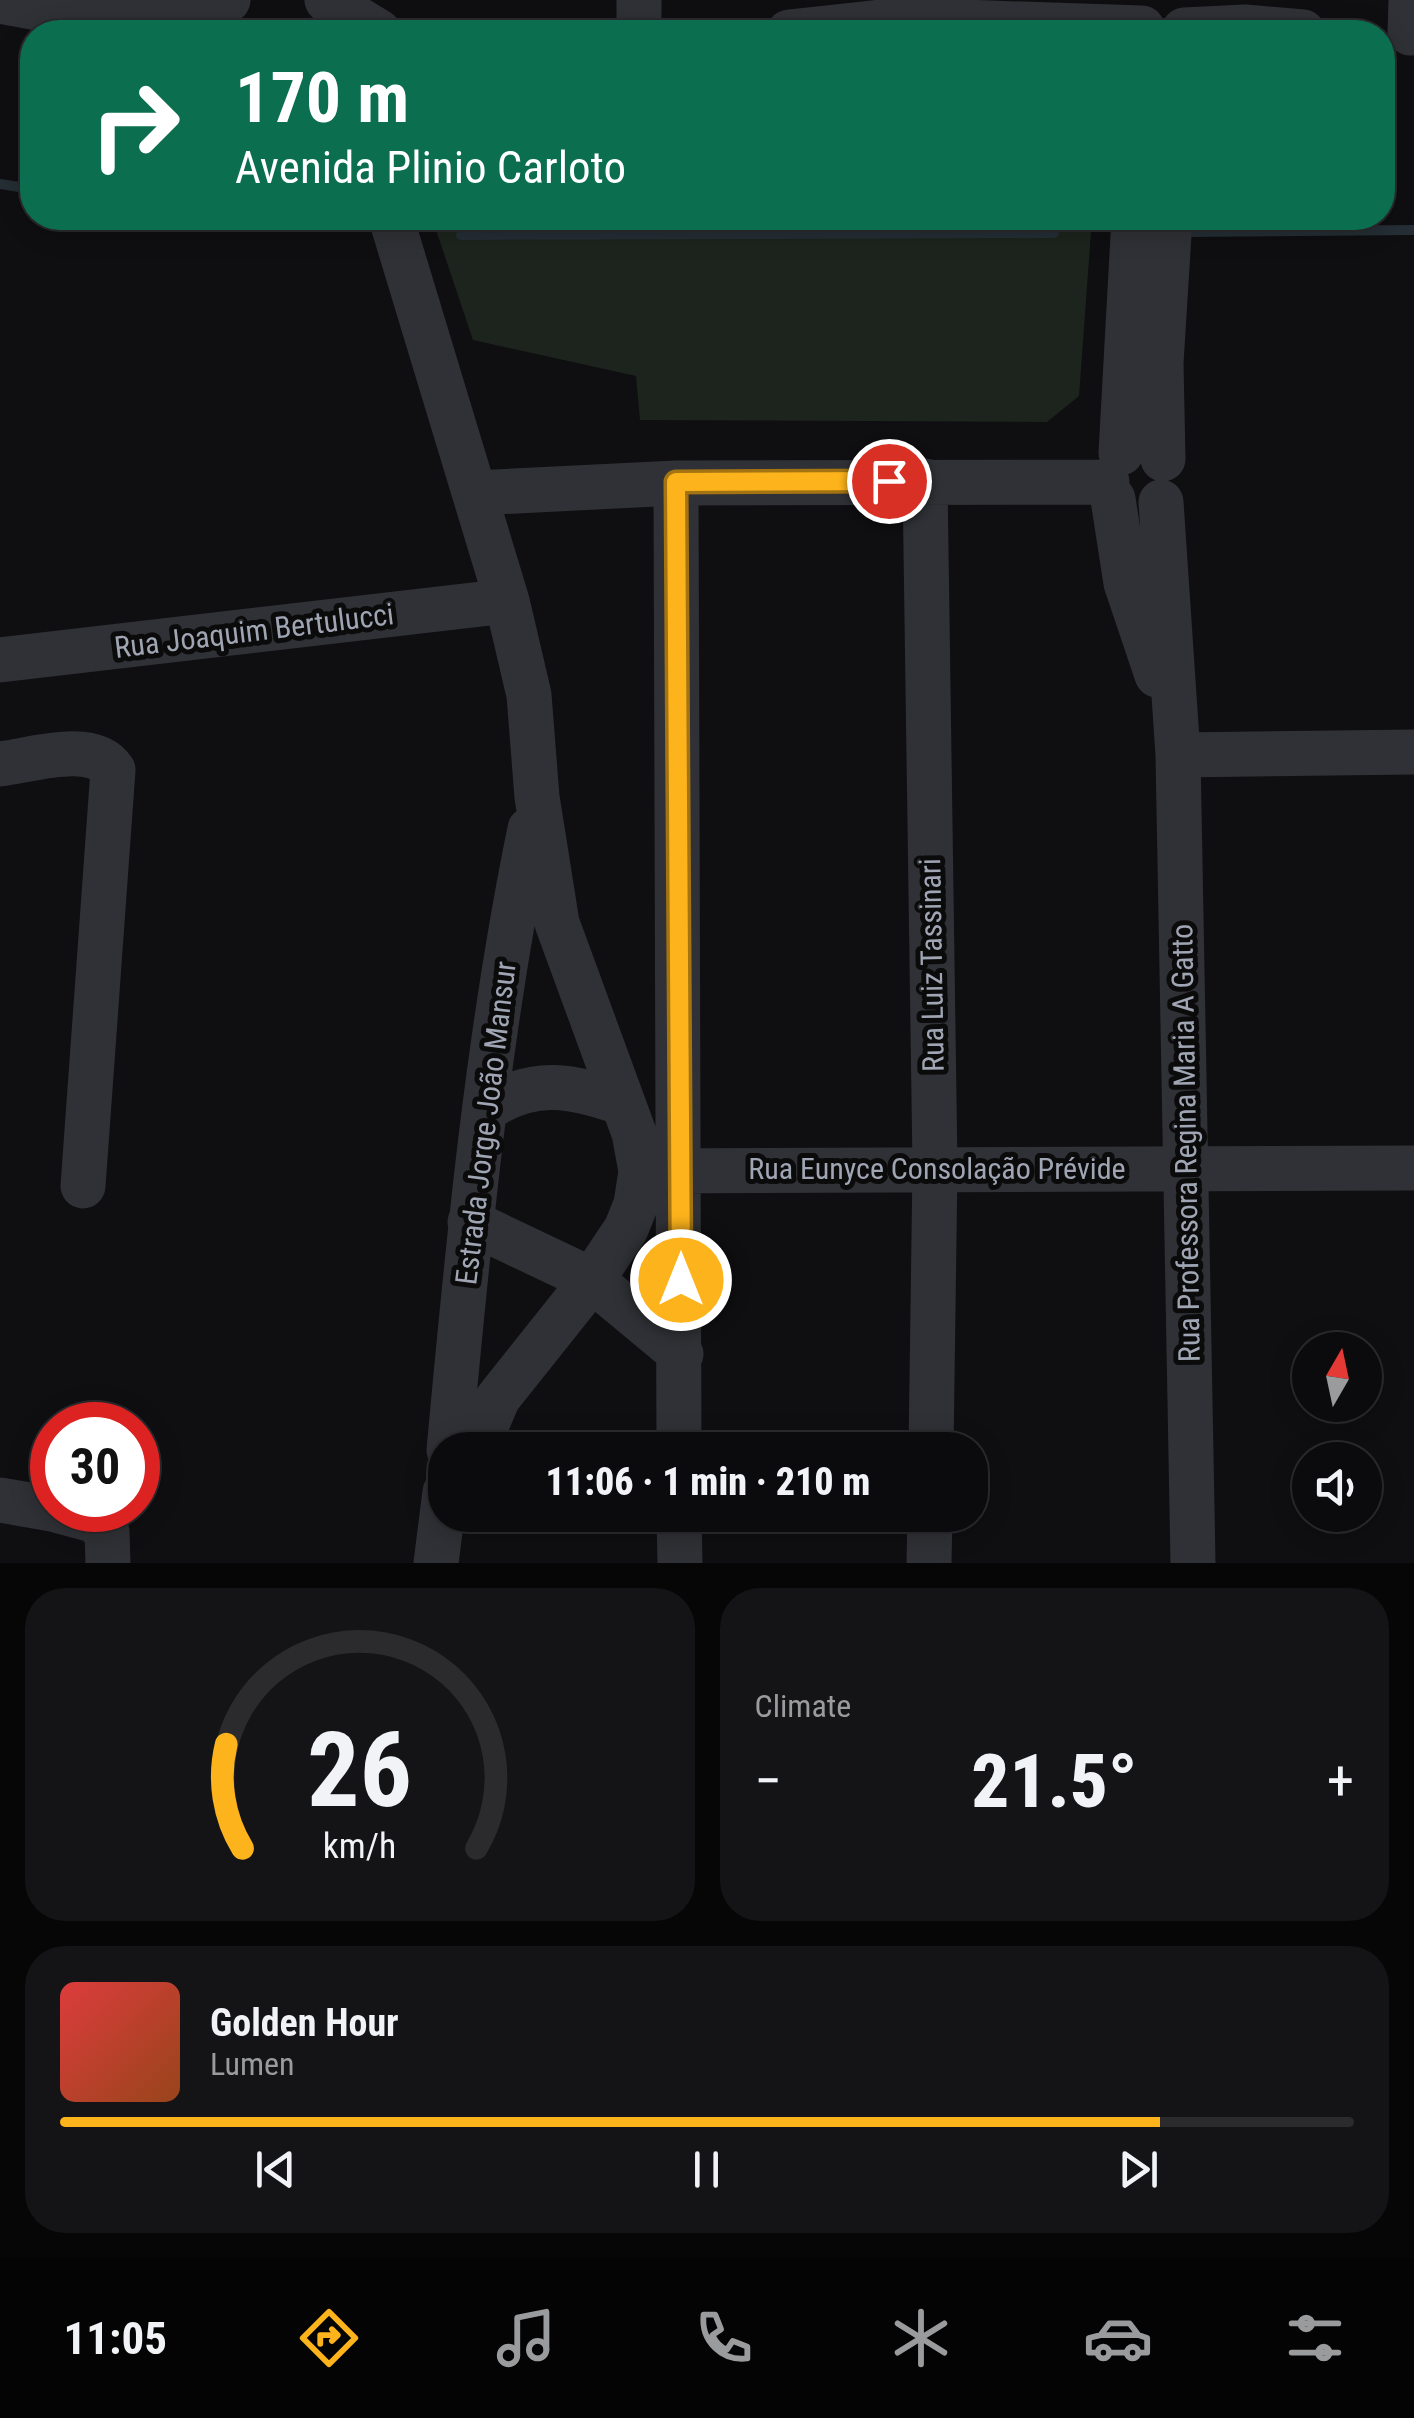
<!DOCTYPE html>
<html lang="en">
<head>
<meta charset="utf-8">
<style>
	:root { --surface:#0b0b0d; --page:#141416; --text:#f1f3f6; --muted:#9a9b9d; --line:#2b2b2e; --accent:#fdb31b }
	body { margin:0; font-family:"Roboto Condensed",sans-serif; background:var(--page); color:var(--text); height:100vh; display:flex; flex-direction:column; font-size:38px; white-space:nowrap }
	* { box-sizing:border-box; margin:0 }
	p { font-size:32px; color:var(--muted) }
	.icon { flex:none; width:55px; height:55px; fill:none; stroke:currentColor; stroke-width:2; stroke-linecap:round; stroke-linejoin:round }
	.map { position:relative; height:1563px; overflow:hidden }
	.sheet { display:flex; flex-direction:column; gap:25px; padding:25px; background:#060607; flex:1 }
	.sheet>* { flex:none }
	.guide { position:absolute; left:20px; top:20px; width:1375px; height:210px; border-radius:40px; box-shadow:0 5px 25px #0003,0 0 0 2px var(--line); background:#0b6e4f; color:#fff; overflow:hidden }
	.needle { width:65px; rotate:9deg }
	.controls { position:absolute; left:1292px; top:1332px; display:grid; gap:20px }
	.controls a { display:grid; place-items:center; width:90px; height:90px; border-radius:50%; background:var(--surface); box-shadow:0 5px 25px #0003,0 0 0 2px var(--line); font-size:50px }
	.speed { position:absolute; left:30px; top:1402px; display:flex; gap:20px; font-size:50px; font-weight:700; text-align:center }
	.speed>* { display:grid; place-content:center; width:130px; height:130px; border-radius:50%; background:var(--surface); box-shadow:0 5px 25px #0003,0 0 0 2px var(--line); line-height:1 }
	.speed .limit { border:15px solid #d22; background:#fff; color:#111 }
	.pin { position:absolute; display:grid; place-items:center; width:85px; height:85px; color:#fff; margin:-42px; border:5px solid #fff; border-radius:50%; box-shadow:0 2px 10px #0007 }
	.me { position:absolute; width:110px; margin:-55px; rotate:0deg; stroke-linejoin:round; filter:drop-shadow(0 0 8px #0008) }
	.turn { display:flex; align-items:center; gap:35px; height:210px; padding:0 50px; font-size:45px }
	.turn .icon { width:130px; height:130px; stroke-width:2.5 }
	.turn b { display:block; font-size:70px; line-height:85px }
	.big { font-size:75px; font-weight:800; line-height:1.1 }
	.sheet .tile { flex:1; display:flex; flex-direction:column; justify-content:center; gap:15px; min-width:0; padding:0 35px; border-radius:40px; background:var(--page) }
	.sheet .dial { align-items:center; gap:0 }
	.dial svg { height:260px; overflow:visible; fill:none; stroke:var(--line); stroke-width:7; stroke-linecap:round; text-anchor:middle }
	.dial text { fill:var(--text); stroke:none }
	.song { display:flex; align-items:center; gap:30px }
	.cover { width:120px; height:120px; border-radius:15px; background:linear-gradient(135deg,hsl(0 70% 55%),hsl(20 70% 35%)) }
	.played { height:10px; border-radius:5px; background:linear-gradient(90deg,var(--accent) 85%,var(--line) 85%) }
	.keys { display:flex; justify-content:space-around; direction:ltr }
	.heat { display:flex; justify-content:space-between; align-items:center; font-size:55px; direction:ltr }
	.sheet .tiles { flex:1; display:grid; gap:25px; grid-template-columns:1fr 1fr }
	.tile:last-child { grid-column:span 2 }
	.trip { position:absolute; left:428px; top:1432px; width:560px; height:100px; border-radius:40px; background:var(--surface); box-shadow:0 5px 25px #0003,0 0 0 2px var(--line); font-weight:800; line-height:100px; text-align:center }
	.tabs { display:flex; height:160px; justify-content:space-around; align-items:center; background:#040405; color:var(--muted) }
	.tabs .icon { width:70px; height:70px }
	.tabs .on { color:var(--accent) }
	.tabs b { font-size:45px; color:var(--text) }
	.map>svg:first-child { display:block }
	.green { fill:#1c241d }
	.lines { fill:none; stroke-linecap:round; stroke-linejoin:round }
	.stream { stroke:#252e35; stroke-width:10 }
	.minor { stroke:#303136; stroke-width:45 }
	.route-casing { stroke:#a47412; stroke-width:25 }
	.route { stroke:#fdb31b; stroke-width:18 }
	.labels { text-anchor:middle; stroke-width:10; stroke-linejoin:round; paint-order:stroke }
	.street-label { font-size:30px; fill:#9fa5b3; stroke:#0b0b0c }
</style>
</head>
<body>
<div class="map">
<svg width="1414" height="1563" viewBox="0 0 1414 1563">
	<rect width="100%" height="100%" fill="#0f0f11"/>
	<path class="green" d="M432,218H1092L1079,396L1047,422L640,420L636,376L473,340Z"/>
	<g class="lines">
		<path class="stream" d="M0,184L32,189
			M250,218L313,225
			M1187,232L1414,230
			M461,235L1054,233"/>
		<path class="minor" d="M327,0L379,32
			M0,1L113,22L133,32
			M113,22L137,11L228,0
			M1184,30L1245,27L1303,32
			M639,32V0
			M789,32L900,20L1142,28
			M1410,33L1411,0
			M391,218L507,601L529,695L537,797L557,923L634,1133L641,1171L636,1204L626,1229L592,1280L498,1398L476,1450
			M1121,453L1134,218
			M1163,459L1161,363L1170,218
			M925,481L935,1167L931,1450
			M676,483L679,1450
			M475,493L676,483L1107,482
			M1113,499L1126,583L1157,675
			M1161,502L1178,755L1193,1563
			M0,660L507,601
			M1178,755L1414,752
			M0,764C32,760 93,740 113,770L83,1186
			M488,1108C534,1077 573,1086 623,1103
			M651,1171L1414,1168
			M470,1222L592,1280L681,1354
			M449,1450C468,1243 488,1033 530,829
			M0,1500L52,1509
			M56,1510L93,1520L107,1532L108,1563
			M679,1515L680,1563
			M436,1563L445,1492
			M929,1563L930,1515"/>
	</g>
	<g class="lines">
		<g class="route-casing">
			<path id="route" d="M681,1280L676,482L889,481"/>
		</g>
		<use href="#route" class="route"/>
	</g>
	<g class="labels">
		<g class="street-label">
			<text transform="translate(254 631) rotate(-7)" y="10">Rua Joaquim Bertulucci</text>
			<text transform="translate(932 965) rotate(-91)" y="10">Rua Luiz Tassinari</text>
			<text transform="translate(486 1123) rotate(-83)" y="10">Estrada Jorge João Mansur</text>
			<text transform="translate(1186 1143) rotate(-91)" y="10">Rua Professora Regina Maria A Gatto</text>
			<text x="937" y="1179">Rua Eunyce Consolação Prévide</text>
		</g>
	</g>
</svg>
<div class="controls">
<a><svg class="needle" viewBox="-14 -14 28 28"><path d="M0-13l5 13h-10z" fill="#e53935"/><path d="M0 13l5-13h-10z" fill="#9a9b9d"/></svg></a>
<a><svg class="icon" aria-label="sound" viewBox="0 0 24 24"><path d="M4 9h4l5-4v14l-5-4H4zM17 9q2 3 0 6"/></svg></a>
</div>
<div class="speed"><div class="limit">30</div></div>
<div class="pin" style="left:889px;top:481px;background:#d93025"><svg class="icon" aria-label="arrive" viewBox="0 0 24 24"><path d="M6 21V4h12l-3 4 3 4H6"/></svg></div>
<svg class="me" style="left:681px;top:1280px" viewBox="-20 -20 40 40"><circle r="17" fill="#fdb31b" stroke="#fff" stroke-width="3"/><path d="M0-11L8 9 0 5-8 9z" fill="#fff"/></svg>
<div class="trip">11:06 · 1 min · 210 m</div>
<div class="guide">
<div class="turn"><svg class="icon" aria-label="right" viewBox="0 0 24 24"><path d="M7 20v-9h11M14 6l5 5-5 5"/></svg><div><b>170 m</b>Avenida Plinio Carloto</div></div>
</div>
</div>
<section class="sheet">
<div class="tiles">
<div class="tile dial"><svg viewBox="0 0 100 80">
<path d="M14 69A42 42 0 1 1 86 69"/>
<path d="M14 69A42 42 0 0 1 9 37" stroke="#fdb31b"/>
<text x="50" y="56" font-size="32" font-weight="700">26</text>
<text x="50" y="72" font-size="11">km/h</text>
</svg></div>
<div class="tile"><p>Climate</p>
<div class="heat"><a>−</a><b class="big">21.5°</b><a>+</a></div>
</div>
<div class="tile">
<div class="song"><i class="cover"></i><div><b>Golden Hour</b><p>Lumen</p></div></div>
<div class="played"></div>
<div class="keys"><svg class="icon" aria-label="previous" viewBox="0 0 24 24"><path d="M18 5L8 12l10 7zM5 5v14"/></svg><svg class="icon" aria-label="pause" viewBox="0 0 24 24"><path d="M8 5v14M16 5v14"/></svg><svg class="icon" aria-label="next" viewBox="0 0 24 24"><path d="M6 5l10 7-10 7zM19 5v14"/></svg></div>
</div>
</div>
</section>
<nav class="tabs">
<b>11:05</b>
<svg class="icon on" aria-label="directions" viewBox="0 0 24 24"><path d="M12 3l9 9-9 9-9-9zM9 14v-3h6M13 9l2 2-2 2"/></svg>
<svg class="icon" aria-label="music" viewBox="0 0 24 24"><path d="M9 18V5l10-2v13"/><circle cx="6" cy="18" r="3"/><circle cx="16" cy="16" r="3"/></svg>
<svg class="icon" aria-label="phone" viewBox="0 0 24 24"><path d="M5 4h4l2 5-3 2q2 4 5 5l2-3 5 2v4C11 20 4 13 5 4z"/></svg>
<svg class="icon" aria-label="climate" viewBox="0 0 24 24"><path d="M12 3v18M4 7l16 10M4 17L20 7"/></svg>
<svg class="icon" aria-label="car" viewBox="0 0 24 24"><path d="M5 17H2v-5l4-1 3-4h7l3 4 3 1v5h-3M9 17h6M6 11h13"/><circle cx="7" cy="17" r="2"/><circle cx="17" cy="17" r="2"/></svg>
<svg class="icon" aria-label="filters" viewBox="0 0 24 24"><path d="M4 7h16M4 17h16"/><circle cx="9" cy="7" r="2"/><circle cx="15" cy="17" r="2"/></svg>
</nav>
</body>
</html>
